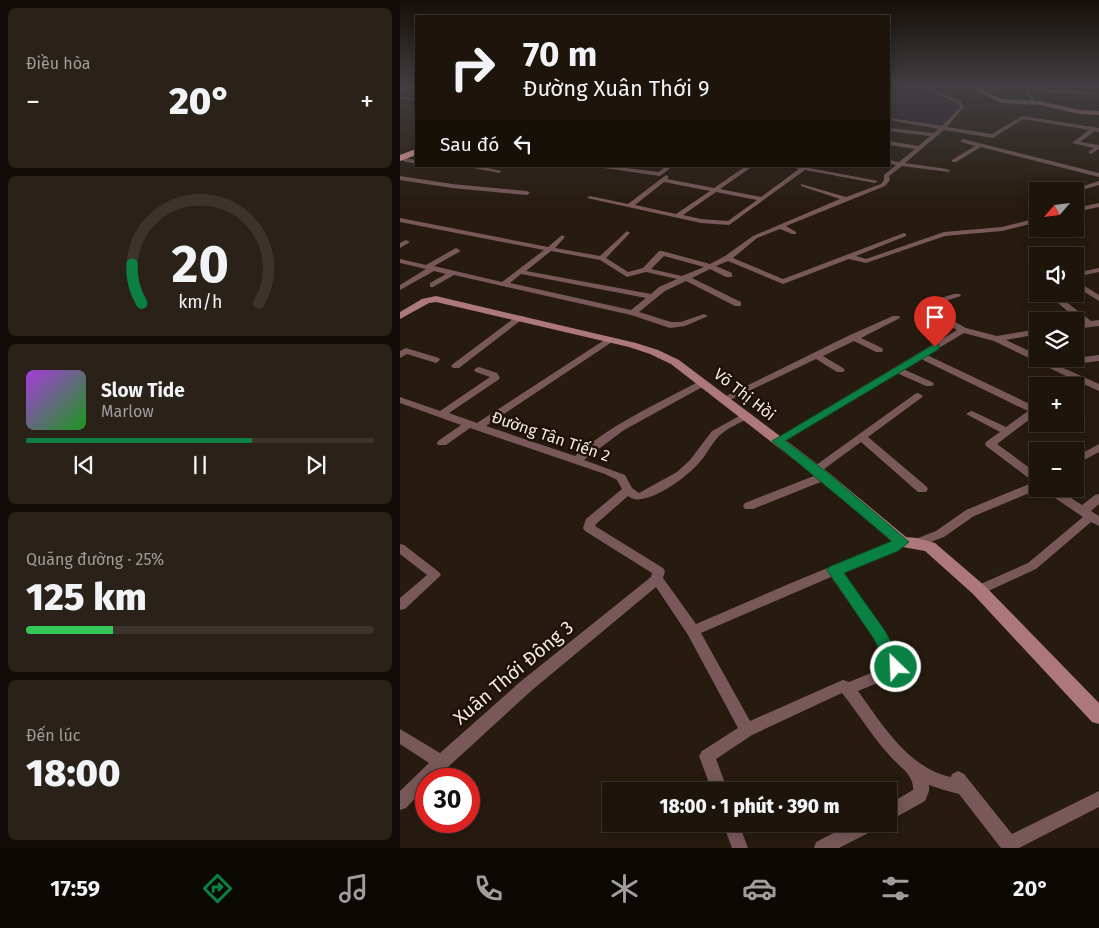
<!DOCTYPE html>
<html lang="vi">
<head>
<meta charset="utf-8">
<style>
	:root { --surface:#1d140b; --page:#2a2119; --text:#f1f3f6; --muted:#a09e9d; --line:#3b332c; --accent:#0b8043 }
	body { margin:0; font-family:"Fira Sans",sans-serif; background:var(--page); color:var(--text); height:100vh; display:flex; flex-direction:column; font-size:19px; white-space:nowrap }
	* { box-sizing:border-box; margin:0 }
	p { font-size:16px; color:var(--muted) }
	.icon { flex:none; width:28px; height:28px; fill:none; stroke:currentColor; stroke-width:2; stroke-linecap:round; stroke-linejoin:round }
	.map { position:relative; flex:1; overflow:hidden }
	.drawer { display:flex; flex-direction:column; gap:8px; padding:8px; background:#100b06; width:400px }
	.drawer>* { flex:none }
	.guide { position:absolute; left:15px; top:15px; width:475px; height:152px; border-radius:0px; box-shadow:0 2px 12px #0003,0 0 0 1px var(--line); background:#1d140b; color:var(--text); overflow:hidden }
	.needle { width:32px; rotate:242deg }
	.fabs { position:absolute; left:629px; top:182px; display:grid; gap:10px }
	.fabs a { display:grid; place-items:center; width:55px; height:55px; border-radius:0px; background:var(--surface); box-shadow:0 2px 12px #0003,0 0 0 1px var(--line); font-size:25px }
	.speed { position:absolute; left:15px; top:768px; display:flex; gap:10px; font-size:25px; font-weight:700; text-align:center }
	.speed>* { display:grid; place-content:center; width:65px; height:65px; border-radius:50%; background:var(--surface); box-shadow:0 2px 12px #0003,0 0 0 1px var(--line); line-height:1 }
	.speed .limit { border:8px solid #d22; background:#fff; color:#111 }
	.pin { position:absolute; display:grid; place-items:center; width:42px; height:42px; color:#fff; margin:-51px -21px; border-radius:50% 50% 50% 0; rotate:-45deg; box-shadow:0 0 5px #0007 }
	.pin .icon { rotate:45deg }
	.me { position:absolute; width:55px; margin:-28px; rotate:336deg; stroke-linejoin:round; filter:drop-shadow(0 0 4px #0008) }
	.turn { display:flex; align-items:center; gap:18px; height:105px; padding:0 25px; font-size:22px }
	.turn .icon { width:65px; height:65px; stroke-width:2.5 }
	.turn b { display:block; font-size:35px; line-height:42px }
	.then { display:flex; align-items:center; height:48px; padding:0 25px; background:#0003; gap:10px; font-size:19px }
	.big { font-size:38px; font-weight:800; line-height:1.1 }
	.drawer .tile { flex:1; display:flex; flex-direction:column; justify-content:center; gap:8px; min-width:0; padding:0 18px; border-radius:8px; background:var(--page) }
	.drawer .dial { align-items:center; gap:0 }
	.dial svg { height:130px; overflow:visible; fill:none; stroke:var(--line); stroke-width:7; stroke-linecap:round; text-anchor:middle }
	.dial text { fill:var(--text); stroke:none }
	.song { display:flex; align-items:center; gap:15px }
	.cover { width:60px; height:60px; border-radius:8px; background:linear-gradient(135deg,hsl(280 70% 55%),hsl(120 70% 35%)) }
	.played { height:5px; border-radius:2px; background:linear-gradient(90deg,var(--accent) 65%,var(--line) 65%) }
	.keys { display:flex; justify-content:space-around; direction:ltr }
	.heat { display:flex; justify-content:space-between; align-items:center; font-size:28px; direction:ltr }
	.charge { height:8px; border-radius:4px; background:linear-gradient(90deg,#34c759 25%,var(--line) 0) }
	.trip { position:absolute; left:202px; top:782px; width:295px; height:50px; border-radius:0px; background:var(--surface); box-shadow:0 2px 12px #0003,0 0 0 1px var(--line); font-weight:800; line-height:50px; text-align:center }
	.dock { display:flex; height:80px; justify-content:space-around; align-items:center; background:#0c0804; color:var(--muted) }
	.dock .icon { width:35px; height:35px }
	.dock .on { color:var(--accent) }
	.dock b { font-size:22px; color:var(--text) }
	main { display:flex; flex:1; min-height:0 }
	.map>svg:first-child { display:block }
	.commercial { fill:#2b202f }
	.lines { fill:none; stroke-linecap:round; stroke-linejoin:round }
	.street { fill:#785859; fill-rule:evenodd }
	.secondary { fill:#ac787a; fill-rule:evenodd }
	.highway { fill:#f8a8ab; fill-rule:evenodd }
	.route { fill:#0b8043; stroke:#07532c }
	.labels { text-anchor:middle; stroke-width:5; stroke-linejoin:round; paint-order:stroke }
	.street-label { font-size:16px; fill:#f3eae2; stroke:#1e1206 }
	.near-street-label { font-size:19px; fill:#f3eae2; stroke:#1e1206 }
</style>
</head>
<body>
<main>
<section class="drawer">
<div class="tile"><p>Điều hòa</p>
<div class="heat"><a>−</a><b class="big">20°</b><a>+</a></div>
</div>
<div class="tile dial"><svg viewBox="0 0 100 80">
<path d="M14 69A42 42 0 1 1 86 69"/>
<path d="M14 69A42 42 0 0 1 8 45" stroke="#0b8043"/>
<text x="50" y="56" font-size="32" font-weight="700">20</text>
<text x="50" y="72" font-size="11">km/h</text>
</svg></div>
<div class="tile">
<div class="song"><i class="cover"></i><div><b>Slow Tide</b><p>Marlow</p></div></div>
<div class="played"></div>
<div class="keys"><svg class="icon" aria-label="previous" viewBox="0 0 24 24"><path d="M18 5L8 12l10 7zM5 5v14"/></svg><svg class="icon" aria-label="pause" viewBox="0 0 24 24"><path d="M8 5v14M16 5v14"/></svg><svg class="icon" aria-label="next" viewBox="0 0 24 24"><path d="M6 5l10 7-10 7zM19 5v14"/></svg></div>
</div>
<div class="tile"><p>Quãng đường · 25%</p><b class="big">125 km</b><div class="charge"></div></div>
<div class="tile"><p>Đến lúc</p><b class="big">18:00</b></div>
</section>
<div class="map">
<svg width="699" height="848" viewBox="0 0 699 848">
	<rect width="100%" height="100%" fill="#271b0f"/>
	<path class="commercial" d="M489,85H517L557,103L560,106L541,126L489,119Z"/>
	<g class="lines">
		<path class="street" d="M517,85H522L561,101L564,107L547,127L592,134L622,116L699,128V132L695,131L680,142L699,145V149L691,154L688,152L694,148L672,143L689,130L623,119L593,138L544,130L505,163L547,169L550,171L549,172L502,166L489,176L490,180L485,186L386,226L396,232V234H392L380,229L357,238L333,258L383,279L504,233L506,234V236L456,256L466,259L544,232L602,227L638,218V222L602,231L545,236L466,263L449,259L383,284L328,261L316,266L332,273V277H326L310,269L292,278L341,302V306H335L286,281L265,291L239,312L271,322H281L304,314L308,316L285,326L270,328L231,315L54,275L33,287H30V283L46,274L34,271L0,290V285L26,269L0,263V259L26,265L56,248L60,250L59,252L34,266L102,282L144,250L0,222V218L148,247L162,235L165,237L155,248L200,256L227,231L230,233L229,234L206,258L228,272L243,268L259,251H262L310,264L325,256L353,236L440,199L401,186V184L446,197L481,184L484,180V175L496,165L489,164V160L499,162L515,149L489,145V141L518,146L530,136L489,131V128L533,133L539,129L489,120V118L542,126L560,107L557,103ZM151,251L200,260L227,277L246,272L277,279L259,287L251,294L126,271ZM264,256L304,267L282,276L251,269ZM121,274L246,298L231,310L110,283Z
			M602,88L604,90L581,92L579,91Z
			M622,88L693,92L695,93L693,94L628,91L637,103L635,104Z
			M0,97L16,98V100L0,99Z
			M563,139L699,173V177L581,147L556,162H552V160L575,146L561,142L560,141Z
			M5,158L16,160V164L3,161L2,160Z
			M63,166H79L102,171L99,173Z
			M190,166H210L259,172L266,166H273L260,176Z
			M346,166H353L320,189L361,197L399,169L387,166H410L409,168L478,181L475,183L405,170L329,225L301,223L187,198L190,196L228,204L266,175L269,177L267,179L314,188ZM264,182L310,191L276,214L235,205ZM316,192L357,200L328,221L301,219L283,215Z
			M0,176L52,184L127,191L130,193L127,195L52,188L0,180Z
			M699,181V185L675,192L668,191Z
			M631,188L640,191H641H638V194L628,190Z
			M699,203V207L675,212V208Z
			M6,240L10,242L0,248V243Z
			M699,268V272L675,277V273Z
			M675,280L699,295V301L675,286Z
			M554,294H560L561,296L528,307L566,328L597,336L638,329V334L606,340L638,355V359H645L650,361L699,355V361L659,366L699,384V391L677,381L671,386H661L670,378L594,341L564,333L527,355L634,406L638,405V413L597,444L638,474V489H639L574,516L544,537L517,547L513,546L511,543L513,540L536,531L566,510L634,482L586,446L585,444L586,442L600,432L566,414L571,411L574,412L606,427L628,411L521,359L503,369L532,382L534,384L532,386H526L497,373L381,443H373L372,441L557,330L519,308L523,303Z
			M647,294H656L691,321L699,320V326L675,329V323H682Z
			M117,316H123L124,318L59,368H53L51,366L53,364Z
			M493,316H499L500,318L461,338L482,348L483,350L482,352H476L454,341L423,356L443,368L445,370L443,372H437L416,359L328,401L325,402L320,399L450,335Z
			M209,337L212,338L213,340L212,342L86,426L175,456C212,424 256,404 300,381H306L308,383L306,385L224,430L184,460L225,475L232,488L239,493L277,472L290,460L312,431L343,414H349L351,416L349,418C340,423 327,428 319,436C311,444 306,456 298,464C287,477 243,510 228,496L196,524L195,526L263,568L265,571L263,578L296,624L391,583L498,539L502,538L506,539L508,542C501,552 456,567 442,572L485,631L503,667L497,675L458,691C482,724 508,768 551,777L552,774L558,771L564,774L612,834L699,791V807L619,848H601L559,794L544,790L529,785V791L525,801L489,821V804L513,790C514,781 507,772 501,767C477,745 462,718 442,693L352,735L316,759L328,791H312L299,756L302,751L338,728L288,635L256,587L131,691L35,779H26V787L6,808L0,810V791L29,763L0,744V729L40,753L120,682L251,577L252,573L185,531L183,528L186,519L222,489L217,480L205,474L70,428L46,445H38L37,443L38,441L61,425L0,403V397L40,411L90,377L76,372L74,370L76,368L79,367L97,373L100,378L98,380L49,413L77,423ZM431,577L475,639L488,666L449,682L443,680L438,682L350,721L301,633Z
			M6,348L39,358L40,360L36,363L7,354L0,358V351Z
			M518,393L523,396L521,398L468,437L526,486L528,489L526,492H518L461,442L420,472H412L411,470L412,468L515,394Z
			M675,415L686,421L681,424L675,422Z
			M699,444V452L675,465V457Z
			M424,472L428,473L429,476L428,479L353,509H345L343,506L345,503Z
			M645,489H657L682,505L695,495L699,494V504L691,511L699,516V526L691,522L636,569L584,593L579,595L574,593L573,590L574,587L628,563L683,517L646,492Z
			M0,544L4,545L39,572L41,575L5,609L0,610V598L27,575L0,554Z
			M323,824H339L348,848H332Z
			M451,824H476L474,830L439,848H414L416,842Z"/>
		<path class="secondary" d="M11,85H16V87L0,92V88Z
			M565,85H572L602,99L640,101L679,110L699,111V115L679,114L640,105L601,103Z
			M36,296L236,343L258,350L279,360L429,473L506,537L517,538L535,543L585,586L699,703V724L692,722L573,594L525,551L497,546L419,479L271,364L250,354L229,347L36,302L29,303L0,319V312L22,299Z"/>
		<path class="highway" d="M13,150H16V155L0,161V155Z"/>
	</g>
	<linearGradient id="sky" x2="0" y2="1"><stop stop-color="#150f08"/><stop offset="0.42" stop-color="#413f42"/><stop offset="1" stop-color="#413f42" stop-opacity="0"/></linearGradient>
	<rect width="699" height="204" fill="url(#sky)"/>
	<path class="route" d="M535,344L539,345V349L385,441L428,473L509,542L498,551L444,573L485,631L504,667L502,672L496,674L490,672L474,639L427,570L429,567L492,541L372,441Z"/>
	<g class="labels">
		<g class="street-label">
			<text transform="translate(345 394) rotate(38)" y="6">Võ Thị Hồi</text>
			<text transform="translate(151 436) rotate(19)" y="6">Đường Tân Tiến 2</text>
		</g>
		<g class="near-street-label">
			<text transform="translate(113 672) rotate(-40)" y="7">Xuân Thới Đông 3</text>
		</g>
	</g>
</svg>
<div class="fabs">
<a><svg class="needle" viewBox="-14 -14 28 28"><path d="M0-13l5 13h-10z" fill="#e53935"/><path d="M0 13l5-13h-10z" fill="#a09e9d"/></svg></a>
<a><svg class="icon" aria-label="sound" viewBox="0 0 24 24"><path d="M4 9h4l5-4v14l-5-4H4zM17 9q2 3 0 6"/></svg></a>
<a><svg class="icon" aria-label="layers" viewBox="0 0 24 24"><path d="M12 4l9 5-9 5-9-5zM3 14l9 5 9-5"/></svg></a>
<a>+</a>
<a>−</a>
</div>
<div class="speed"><div class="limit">30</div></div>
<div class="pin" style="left:535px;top:347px;background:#d93025"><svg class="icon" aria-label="arrive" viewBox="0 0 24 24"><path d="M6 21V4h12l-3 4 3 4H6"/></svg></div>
<svg class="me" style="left:496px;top:667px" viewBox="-20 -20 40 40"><circle r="17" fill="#0b8043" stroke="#fff" stroke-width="3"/><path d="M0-11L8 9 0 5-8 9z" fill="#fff"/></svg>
<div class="trip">18:00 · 1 phút · 390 m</div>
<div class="guide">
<div class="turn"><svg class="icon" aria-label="right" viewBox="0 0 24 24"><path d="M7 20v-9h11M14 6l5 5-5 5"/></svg><div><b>70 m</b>Đường Xuân Thới 9</div></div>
<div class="then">Sau đó<svg class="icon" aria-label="left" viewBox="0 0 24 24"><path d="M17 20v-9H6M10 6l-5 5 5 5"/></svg></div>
</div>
</div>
</main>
<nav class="dock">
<b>17:59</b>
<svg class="icon on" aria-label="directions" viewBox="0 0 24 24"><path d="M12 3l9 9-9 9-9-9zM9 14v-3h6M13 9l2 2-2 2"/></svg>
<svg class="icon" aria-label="music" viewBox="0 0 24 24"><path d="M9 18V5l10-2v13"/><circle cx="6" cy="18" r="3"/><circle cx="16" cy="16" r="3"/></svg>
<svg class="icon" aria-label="phone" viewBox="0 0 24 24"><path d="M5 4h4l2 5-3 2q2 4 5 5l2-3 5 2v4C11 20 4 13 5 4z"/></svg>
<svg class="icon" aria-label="climate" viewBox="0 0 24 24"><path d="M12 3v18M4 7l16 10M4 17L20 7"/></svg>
<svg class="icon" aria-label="car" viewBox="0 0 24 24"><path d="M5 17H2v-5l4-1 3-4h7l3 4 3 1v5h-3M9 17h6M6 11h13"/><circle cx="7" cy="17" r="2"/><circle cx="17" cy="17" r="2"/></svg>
<svg class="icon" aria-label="filters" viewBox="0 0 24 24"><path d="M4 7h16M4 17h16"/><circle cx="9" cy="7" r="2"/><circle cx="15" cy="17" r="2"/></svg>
<b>20°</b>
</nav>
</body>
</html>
